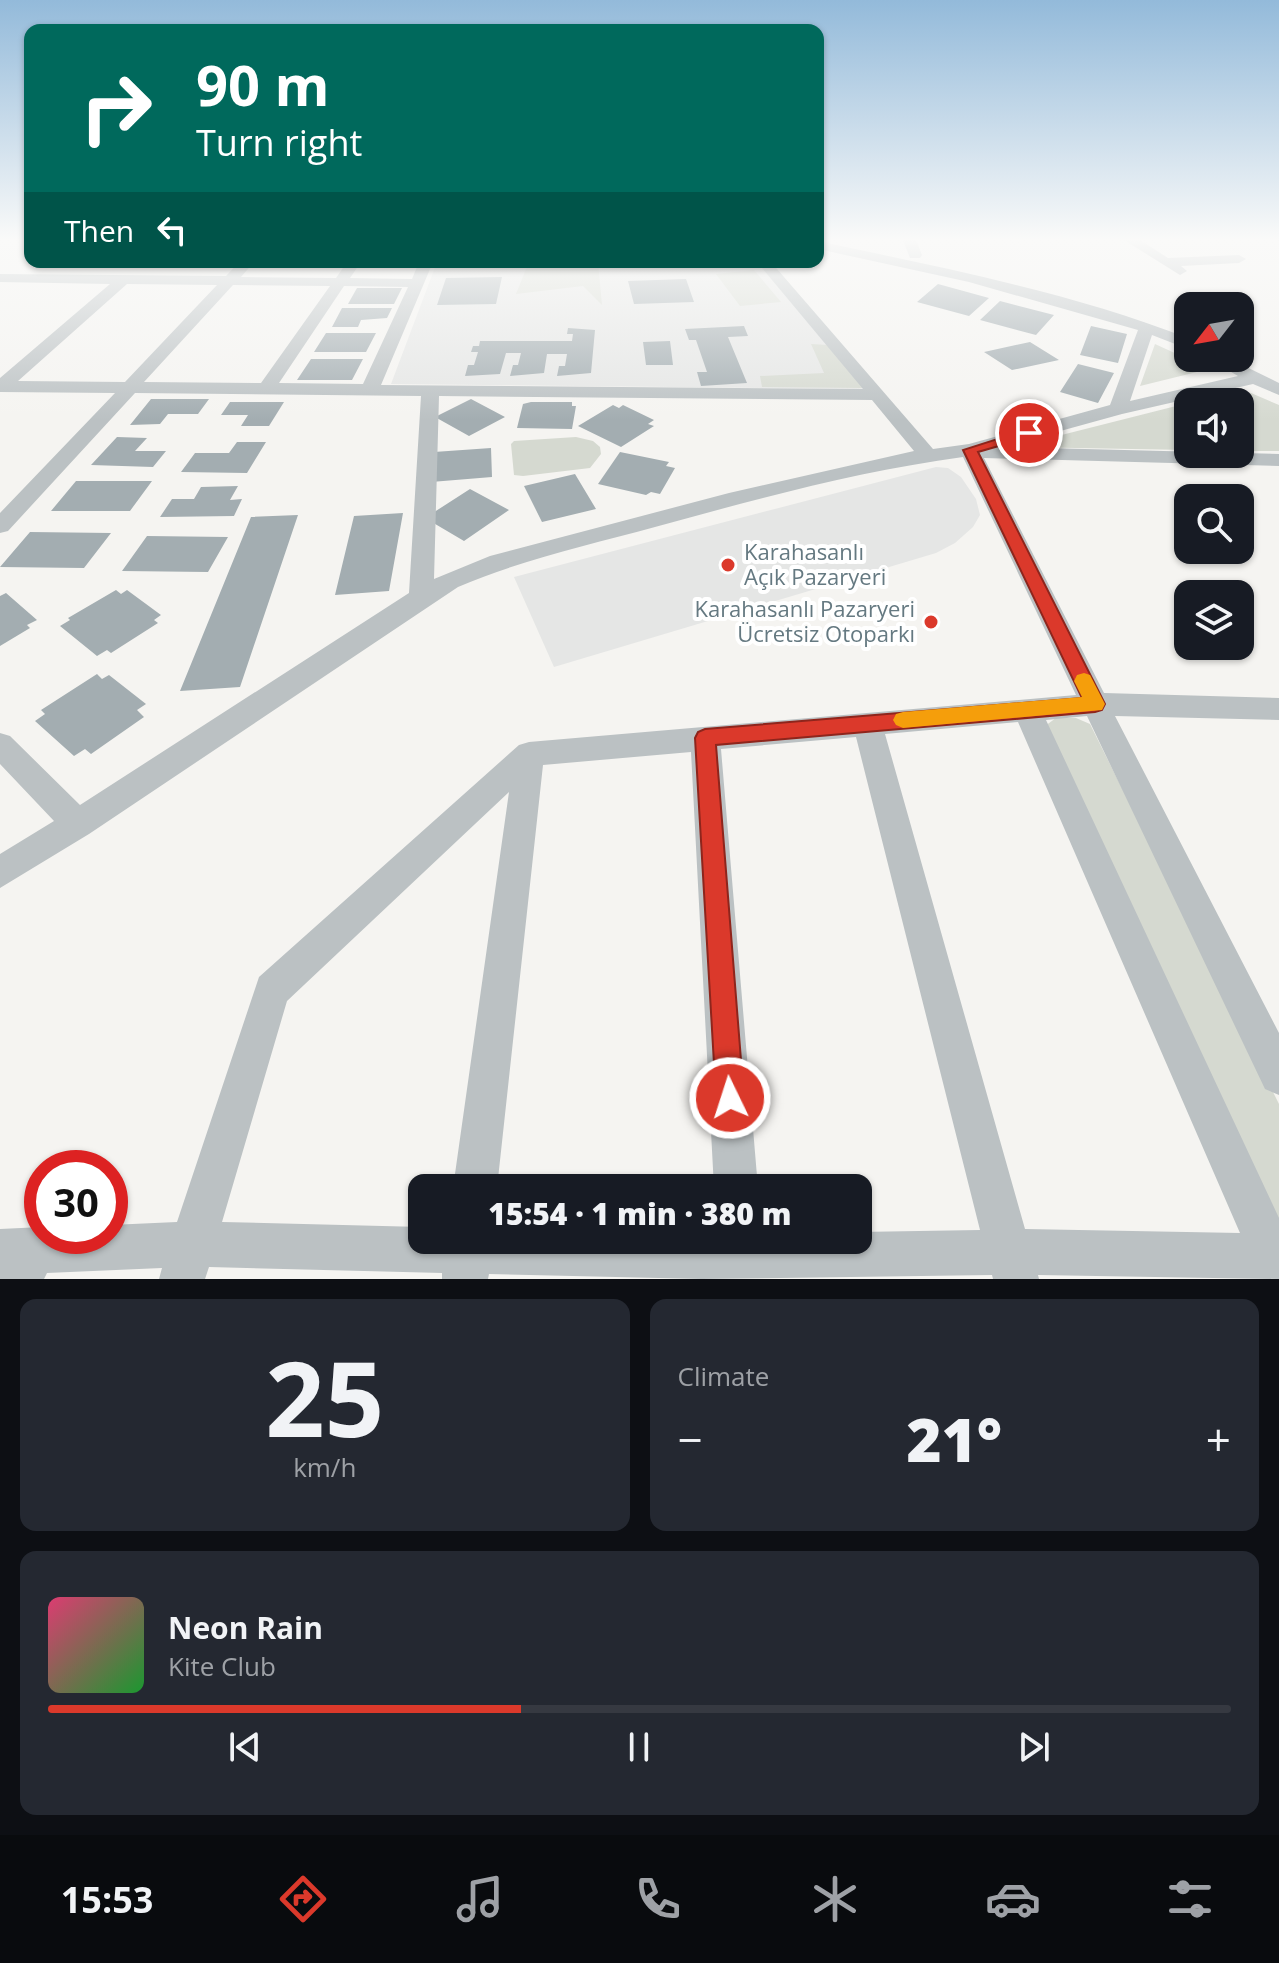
<!DOCTYPE html>
<html lang="en">
<head>
<meta charset="utf-8">
<style>
	:root { --surface:#171b24; --page:#242831; --text:#f1f3f6; --muted:#9ea1a6; --line:#363941; --accent:#db392b }
	body { margin:0; font-family:"Open Sans",sans-serif; background:var(--page); color:var(--text); height:100vh; display:flex; flex-direction:column; font-size:30px; white-space:nowrap }
	* { box-sizing:border-box; margin:0 }
	p { font-size:26px; color:var(--muted) }
	.icon { flex:none; width:44px; height:44px; fill:none; stroke:currentColor; stroke-width:2; stroke-linecap:round; stroke-linejoin:round }
	.map { position:relative; height:1279px; overflow:hidden }
	.panel { display:flex; flex-direction:column; gap:20px; padding:20px; background:#0d0f14; flex:1 }
	.panel>* { flex:none }
	.hud { position:absolute; left:24px; top:24px; width:800px; height:244px; border-radius:16px; box-shadow:0 2px 6px #0004; background:#00695c; color:#fff; overflow:hidden }
	.needle { width:52px; rotate:239deg }
	.buttons { position:absolute; left:1174px; top:292px; display:grid; gap:16px }
	.buttons a { display:grid; place-items:center; width:80px; height:80px; border-radius:16px; background:var(--surface); box-shadow:0 2px 6px #0004; font-size:40px }
	.speed { position:absolute; left:24px; top:1150px; display:flex; gap:16px; font-size:40px; font-weight:700; text-align:center }
	.speed>* { display:grid; place-content:center; width:104px; height:104px; border-radius:50%; background:var(--surface); box-shadow:0 2px 6px #0004; line-height:1 }
	.speed .limit { border:12px solid #d22; background:#fff; color:#111 }
	.pin { position:absolute; display:grid; place-items:center; width:68px; height:68px; color:#fff; margin:-34px; border:4px solid #fff; border-radius:50%; box-shadow:0 2px 8px #0007 }
	.me { position:absolute; width:88px; margin:-44px; rotate:356deg; stroke-linejoin:round; filter:drop-shadow(0 0 6px #0008) }
	.turn { display:flex; align-items:center; gap:28px; height:168px; padding:0 40px; font-size:36px }
	.turn .icon { width:104px; height:104px; stroke-width:2.5 }
	.turn b { display:block; font-size:56px; line-height:68px }
	.then { display:flex; align-items:center; height:76px; padding:0 40px; background:#0003; gap:16px; font-size:30px }
	.big { font-size:60px; font-weight:800; line-height:1.1 }
	.panel .tile { flex:1; display:flex; flex-direction:column; justify-content:center; gap:12px; min-width:0; padding:0 28px; border-radius:16px; background:var(--page) }
	.panel .dial { align-items:center; gap:0 }
	.dial b { font-size:104px; line-height:1 }
	.song { display:flex; align-items:center; gap:24px }
	.cover { width:96px; height:96px; border-radius:12px; background:linear-gradient(135deg,hsl(340 70% 55%),hsl(130 70% 35%)) }
	.played { height:8px; border-radius:4px; background:linear-gradient(90deg,var(--accent) 40%,var(--line) 40%) }
	.keys { display:flex; justify-content:space-around; direction:ltr }
	.heat { display:flex; justify-content:space-between; align-items:center; font-size:44px; direction:ltr }
	.panel .tiles { flex:1; display:grid; gap:20px; grid-template-columns:1fr 1fr }
	.tile:last-child { grid-column:span 2 }
	.trip { position:absolute; left:408px; top:1174px; width:464px; height:80px; border-radius:16px; background:var(--surface); box-shadow:0 2px 6px #0004; font-weight:800; line-height:80px; text-align:center }
	.dock { display:flex; height:128px; justify-content:space-around; align-items:center; background:#090b0e; color:var(--muted) }
	.dock .icon { width:56px; height:56px }
	.dock .selected { color:var(--accent) }
	.dock b { font-size:36px; color:var(--text) }
	.map>svg:first-child { display:block }
	.built { fill:#e5e6e5 }
	.green { fill:#d5d9d0 }
	.building { fill:#a3adb1 }
	.lines { fill:none; stroke-linecap:round; stroke-linejoin:round }
	.minor { fill:#bbc1c3; fill-rule:evenodd }
	.route { fill:#db392b; stroke:#8e251c; stroke-width:2 }
	.slow { fill:#f59e0b }
	.poi-dot { fill:#db392b; stroke:#fff; stroke-width:3 }
	.labels { text-anchor:middle; stroke-width:8; stroke-linejoin:round; paint-order:stroke }
	.poi-label { font-size:22px; fill:#657981; stroke:#fff; text-anchor:start }
</style>
</head>
<body>
<div class="map">
<svg width="1279" height="1279" viewBox="0 0 1279 1279">
	<rect width="100%" height="100%" fill="#f5f4f1"/>
	<path class="built" d="M437,262H759L867,389L391,384Z
		M936,467L948,468L961,477L976,499L980,515L973,527L955,543L936,553L554,667L514,577Z"/>
	<path class="green" d="M533,262H598L602,305L583,286L516,294L526,269Z
		M754,270L781,302L740,306L716,274Z
		M811,344L828,345L863,388L762,387L760,376L824,373Z
		M1155,344L1203,366L1205,370L1140,386Z
		M1231,392L1251,393L1279,405V451H1240V402H1193Z
		M1188,403V450L1019,447L1022,445Z
		M576,437L593,441L600,447L601,454L590,468L523,476L514,475L511,444L514,441Z
		M1056,718H1076L1090,724L1279,1104V1224L1045,726Z"/>
	<path class="building" d="M502,277L496,304L437,305L446,278Z
		M686,279L694,302L634,304L628,281Z
		M938,284L989,298L969,316L917,302Z
		M357,288H402L394,304H348Z
		M1000,301L1054,315L1036,335L980,320Z
		M342,308H392L387,318L361,320L358,327H332Z
		M744,326L748,336L728,337L747,383L701,386L697,372H707L696,340H689L685,329Z
		M1091,326L1127,334L1118,363L1080,355Z
		M568,328L595,330L591,373L557,376L559,366H565L567,354H547L544,373L510,376L513,365H518L521,353H506L500,374L465,376L468,365H474L478,352H471L473,346H479L480,341H572L573,334H567Z
		M326,333H376L366,352H314Z
		M670,341L673,365H646L643,342Z
		M1030,342L1059,360L1012,370L984,352Z
		M311,359H363L352,380H297Z
		M1078,364L1114,373L1098,403L1060,392Z
		M151,399H209L198,414H168L160,424L130,425Z
		M471,399L505,417L469,436L435,417Z
		M230,402H284L269,426H241L248,415H221Z
		M531,402H572V406H576L572,429L517,428L523,404Z
		M613,405L619,408L623,405L654,420L648,424L654,426L621,447L578,426Z
		M117,437L147,438L135,451H166L153,467L91,465Z
		M237,442H266L247,473L181,472L195,453H229Z
		M491,448L492,477L431,482L434,452Z
		M620,452L669,462L666,466L675,468L660,494L651,492L646,495L598,484Z
		M575,474L596,509L542,522L524,486Z
		M76,481H152L130,511H51Z
		M238,486L230,500L242,499L234,516L160,517L172,499H194L201,487Z
		M470,489L509,510L464,541L425,518Z
		M403,513L389,591L335,595L354,516Z
		M298,515L240,687L180,691L251,517Z
		M30,532L111,533L84,568L0,567Z
		M147,536L228,537L208,572L122,571Z
		M116,590L121,594L127,590L161,615L154,620L158,623L111,653L107,650L97,656L60,626L70,620L68,618Z
		M6,593L37,620L27,625L30,628L0,646V596Z
		M97,674L102,679L109,675L146,704L137,710L144,717L91,754L85,749L74,756L35,721L45,714L41,710Z"/>
	<g class="lines">
		<path class="minor" d="M903,240H916L922,255L920,258H910Z
			M1124,240H1140L1168,258L1239,255L1246,259L1239,263L1181,266L1187,271L1180,275Z
			M818,241C943,268 1070,292 1188,338V349L1152,335L1130,401L1238,376L1207,358H1228L1279,383V395L1253,384L1122,414L1002,447L1279,454V466L984,458L1104,693L1279,698V720L1115,716L1279,1033V1095L1265,1089L1087,716L1046,720L1279,1218V1279L1038,1275L1039,1279H993L992,1275L702,1279L489,1274L488,1279H442V1273L209,1267L205,1279H159L162,1268L47,1273L44,1279H0V1229L42,1227V1236H110V1225L177,1222L259,977L519,745L529,742L1076,695L963,457C859,471 757,499 655,527C589,545 521,560 458,587L89,834L0,888V854L54,821L0,764V733L10,736L80,805L409,593L421,396L135,393L8,531L0,533V513L115,393L0,392V378L110,284L0,282V274L226,276L239,262H254L241,277L336,278L347,262H361L350,278L412,279L419,262H433L381,385L863,389L757,262H771L933,449L969,444L1110,405L1138,330L969,282L818,249ZM127,284L217,285L125,382L18,381ZM233,285L330,286L261,383L144,382ZM344,286L408,287L363,384L279,383ZM439,396L872,400L914,451L729,493L490,556L434,579ZM1018,722L1240,1233L1025,1229L885,734ZM856,737L980,1230L858,1232V1240H422V1227L222,1222L287,1001L509,792L453,1188H497L543,765L691,752L714,1188H758L721,749Z"/>
	</g>
	<linearGradient id="sky" x2="0" y2="1"><stop stop-color="#93bada"/><stop offset="0.57" stop-color="#fafaf9"/><stop offset="1" stop-color="#fafaf9" stop-opacity="0"/></linearGradient>
	<rect width="1279" height="420" fill="url(#sky)"/>
	<path class="route" d="M1029,429L1034,431V436L978,452L1105,704L1102,710L1095,712L716,745L744,1098L740,1108L730,1112L720,1108L716,1098L695,738L698,732L705,729L1082,698L963,450Z"/>
	<path class="slow" d="M1084,673L1090,675L1105,704L1102,710L903,728L896,725L893,720L896,714L903,712L1082,697L1074,681L1077,675Z"/>
	<g class="poi-dot">
		<circle cx="728" cy="565" r="8"/>
		<circle cx="931" cy="622" r="8"/>
	</g>
	<g class="labels">
		<g class="poi-label">
			<text x="744" y="560">Karahasanlı<tspan x="744" dy="25">Açık Pazaryeri</tspan></text>
			<text x="915" y="617" text-anchor="end">Karahasanlı Pazaryeri<tspan x="915" dy="25">Ücretsiz Otoparkı</tspan></text>
		</g>
	</g>
</svg>
<div class="buttons">
<a><svg class="needle" viewBox="-14 -14 28 28"><path d="M0-13l5 13h-10z" fill="#e53935"/><path d="M0 13l5-13h-10z" fill="#9ea1a6"/></svg></a>
<a><svg class="icon" aria-label="sound" viewBox="0 0 24 24"><path d="M4 9h4l5-4v14l-5-4H4zM17 9q2 3 0 6"/></svg></a>
<a><svg class="icon" aria-label="search" viewBox="0 0 24 24"><circle cx="10" cy="10" r="6"/><path d="M15 15l6 6"/></svg></a>
<a><svg class="icon" aria-label="layers" viewBox="0 0 24 24"><path d="M12 4l9 5-9 5-9-5zM3 14l9 5 9-5"/></svg></a>
</div>
<div class="speed"><div class="limit">30</div></div>
<div class="pin" style="left:1029px;top:433px;background:#d93025"><svg class="icon" aria-label="arrive" viewBox="0 0 24 24"><path d="M6 21V4h12l-3 4 3 4H6"/></svg></div>
<svg class="me" style="left:730px;top:1098px" viewBox="-20 -20 40 40"><circle r="17" fill="#db392b" stroke="#fff" stroke-width="3"/><path d="M0-11L8 9 0 5-8 9z" fill="#fff"/></svg>
<div class="trip">15:54 · 1 min · 380 m</div>
<div class="hud">
<div class="turn"><svg class="icon" aria-label="right" viewBox="0 0 24 24"><path d="M7 20v-9h11M14 6l5 5-5 5"/></svg><div><b>90 m</b>Turn right</div></div>
<div class="then">Then<svg class="icon" aria-label="left" viewBox="0 0 24 24"><path d="M17 20v-9H6M10 6l-5 5 5 5"/></svg></div>
</div>
</div>
<section class="panel">
<div class="tiles">
<div class="tile dial"><b>25</b><p>km/h</p></div>
<div class="tile"><p>Climate</p>
<div class="heat"><a>−</a><b class="big">21°</b><a>+</a></div>
</div>
<div class="tile">
<div class="song"><i class="cover"></i><div><b>Neon Rain</b><p>Kite Club</p></div></div>
<div class="played"></div>
<div class="keys"><svg class="icon" aria-label="previous" viewBox="0 0 24 24"><path d="M18 5L8 12l10 7zM5 5v14"/></svg><svg class="icon" aria-label="pause" viewBox="0 0 24 24"><path d="M8 5v14M16 5v14"/></svg><svg class="icon" aria-label="next" viewBox="0 0 24 24"><path d="M6 5l10 7-10 7zM19 5v14"/></svg></div>
</div>
</div>
</section>
<nav class="dock">
<b>15:53</b>
<svg class="icon selected" aria-label="directions" viewBox="0 0 24 24"><path d="M12 3l9 9-9 9-9-9zM9 14v-3h6M13 9l2 2-2 2"/></svg>
<svg class="icon" aria-label="music" viewBox="0 0 24 24"><path d="M9 18V5l10-2v13"/><circle cx="6" cy="18" r="3"/><circle cx="16" cy="16" r="3"/></svg>
<svg class="icon" aria-label="phone" viewBox="0 0 24 24"><path d="M5 4h4l2 5-3 2q2 4 5 5l2-3 5 2v4C11 20 4 13 5 4z"/></svg>
<svg class="icon" aria-label="climate" viewBox="0 0 24 24"><path d="M12 3v18M4 7l16 10M4 17L20 7"/></svg>
<svg class="icon" aria-label="car" viewBox="0 0 24 24"><path d="M5 17H2v-5l4-1 3-4h7l3 4 3 1v5h-3M9 17h6M6 11h13"/><circle cx="7" cy="17" r="2"/><circle cx="17" cy="17" r="2"/></svg>
<svg class="icon" aria-label="filters" viewBox="0 0 24 24"><path d="M4 7h16M4 17h16"/><circle cx="9" cy="7" r="2"/><circle cx="15" cy="17" r="2"/></svg>
</nav>
</body>
</html>
